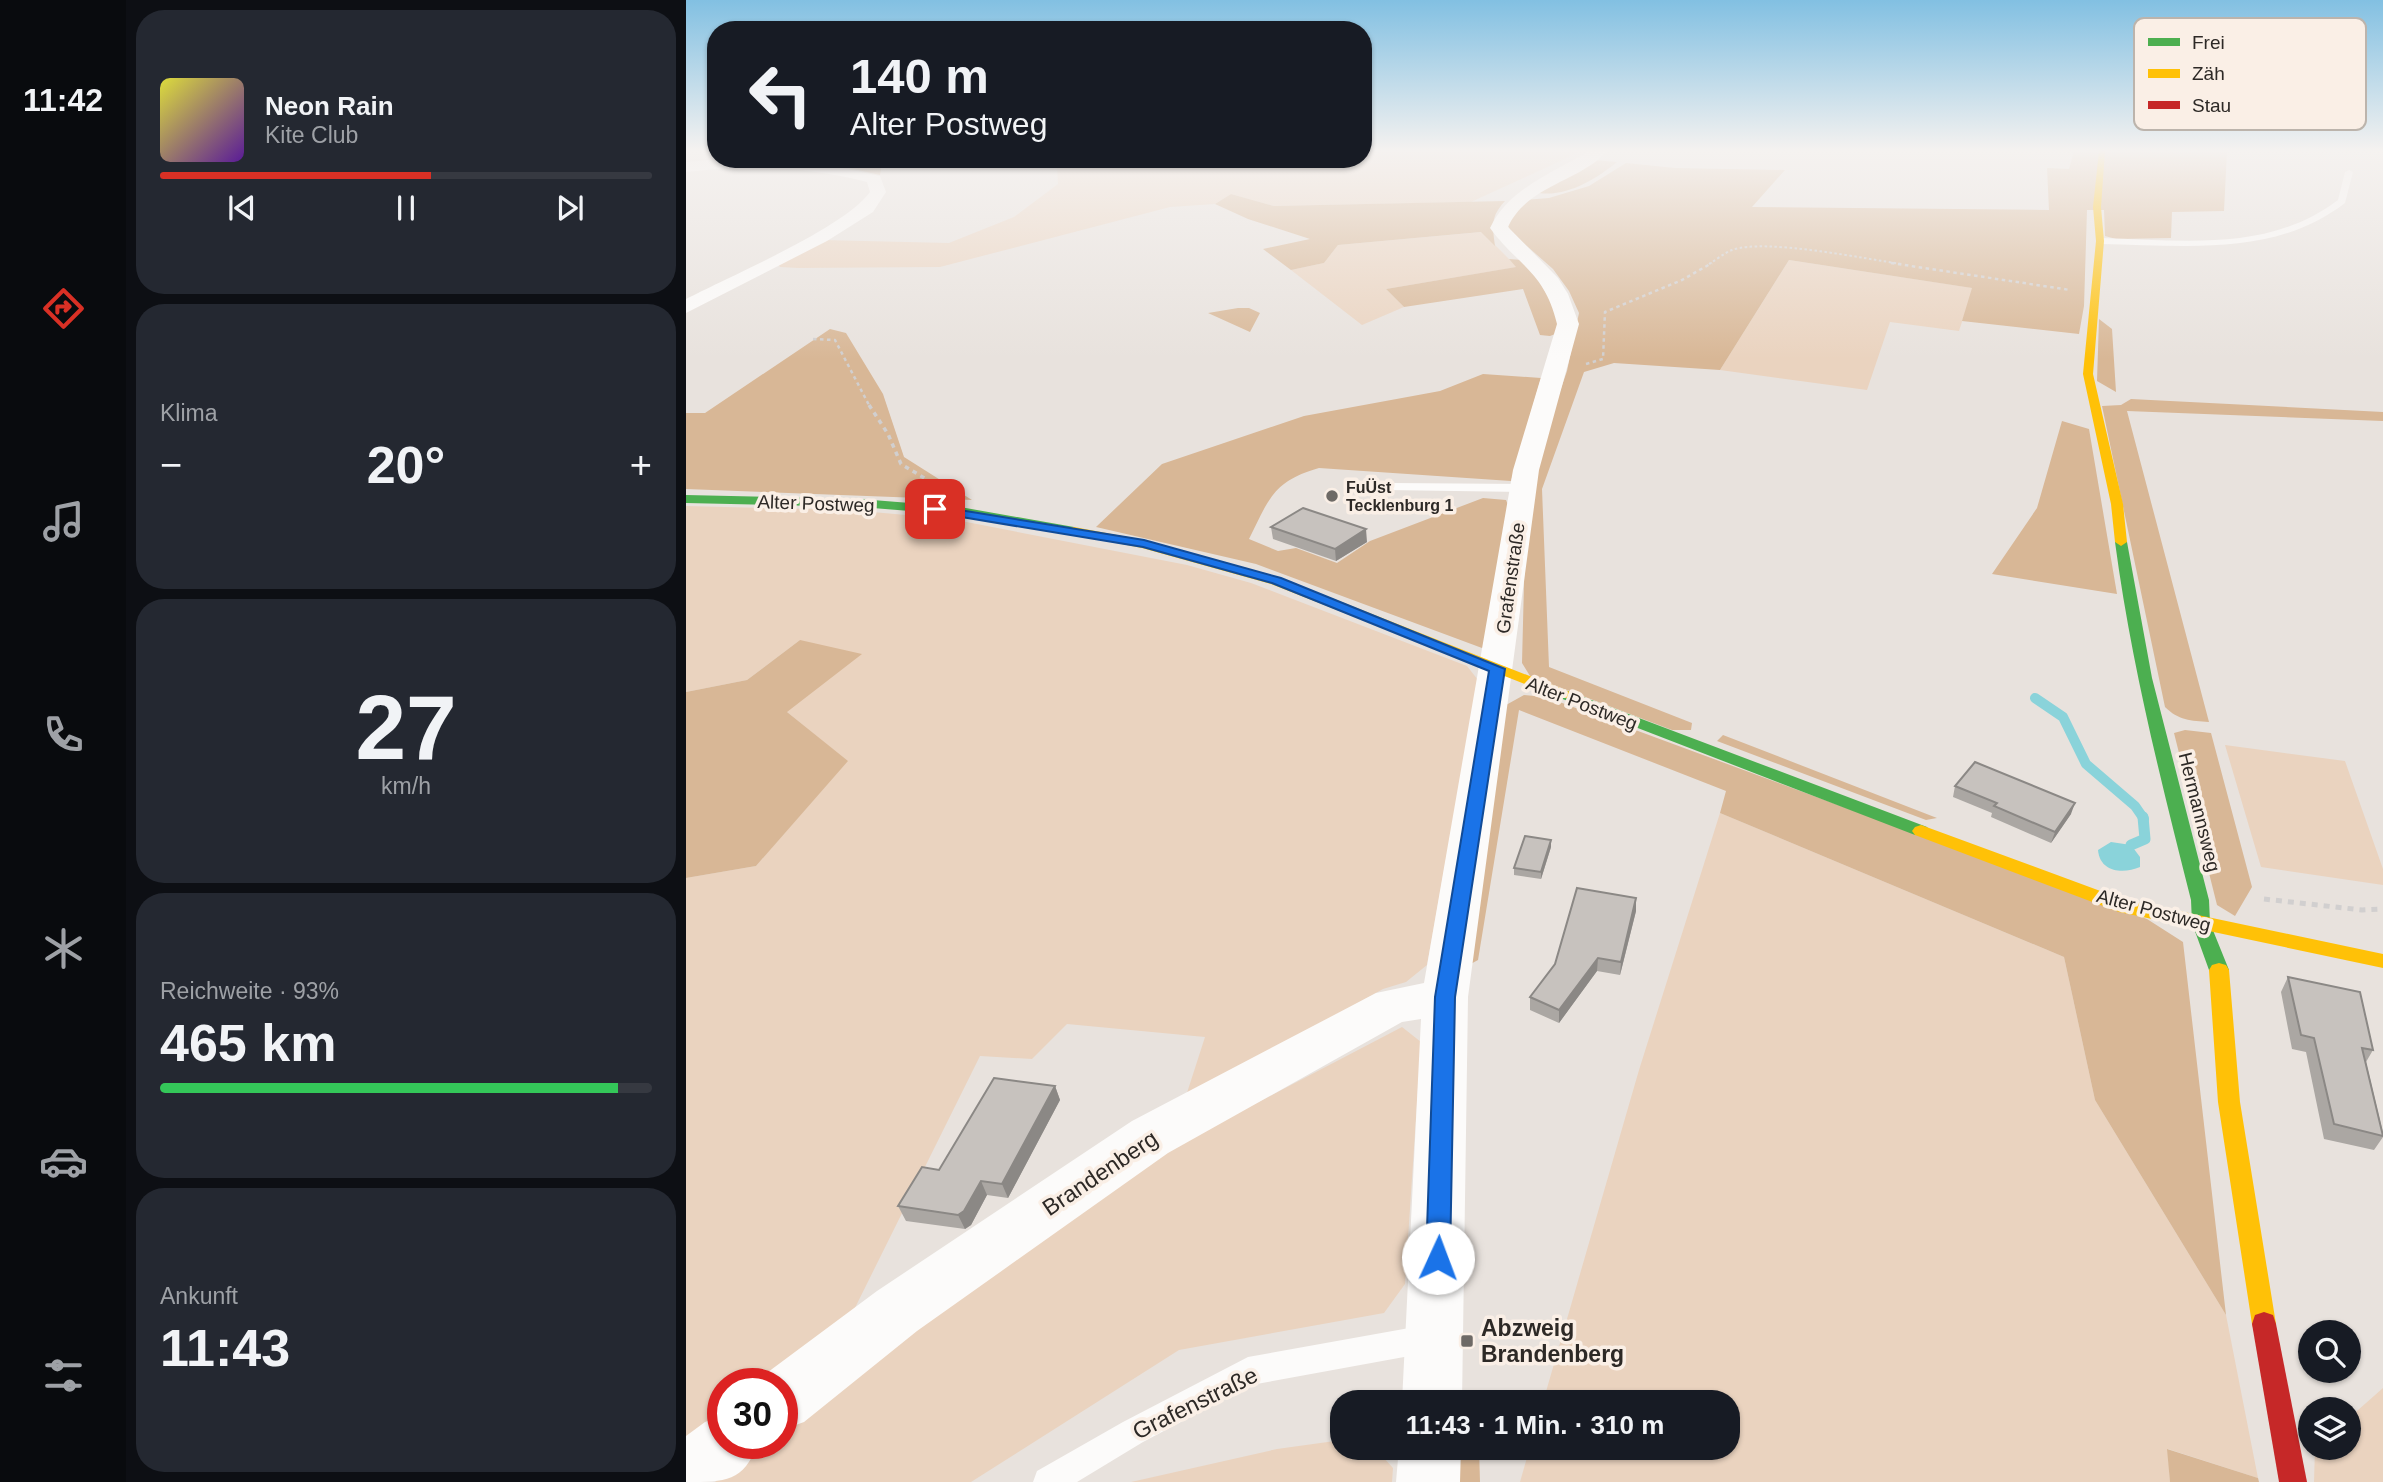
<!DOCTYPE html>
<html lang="de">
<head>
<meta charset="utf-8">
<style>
	:root { --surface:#171b24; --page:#242831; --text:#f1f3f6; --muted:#9ea1a6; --line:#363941; --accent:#d93025 }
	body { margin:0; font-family:Arial,sans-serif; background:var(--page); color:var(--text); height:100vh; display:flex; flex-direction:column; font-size:26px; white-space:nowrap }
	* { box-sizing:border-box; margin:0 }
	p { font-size:23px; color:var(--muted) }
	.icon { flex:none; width:38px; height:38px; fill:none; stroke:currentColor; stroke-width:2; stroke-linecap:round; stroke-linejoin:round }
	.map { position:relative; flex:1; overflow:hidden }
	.sheet { display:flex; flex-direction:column; gap:10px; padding:10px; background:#0d0f14; width:560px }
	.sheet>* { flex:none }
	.top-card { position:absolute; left:21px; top:21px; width:665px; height:147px; border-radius:28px; box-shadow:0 2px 5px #0004; background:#171b24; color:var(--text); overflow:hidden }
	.fabs { position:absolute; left:1612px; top:1320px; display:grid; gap:14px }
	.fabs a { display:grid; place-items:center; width:63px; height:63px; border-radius:50%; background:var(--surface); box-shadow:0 2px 5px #0004; font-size:35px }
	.speed { position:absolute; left:21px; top:1368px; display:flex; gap:14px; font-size:35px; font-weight:700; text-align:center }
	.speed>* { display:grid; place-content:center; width:91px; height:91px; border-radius:50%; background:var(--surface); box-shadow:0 2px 5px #0004; line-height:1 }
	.speed .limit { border:10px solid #d22; background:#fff; color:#111 }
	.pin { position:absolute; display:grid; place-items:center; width:60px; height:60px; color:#fff; margin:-30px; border-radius:14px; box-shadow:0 4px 10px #0006 }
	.me { position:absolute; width:77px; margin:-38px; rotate:2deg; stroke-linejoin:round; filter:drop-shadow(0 0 5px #0008) }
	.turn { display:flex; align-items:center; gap:24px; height:147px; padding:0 28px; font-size:32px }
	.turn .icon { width:91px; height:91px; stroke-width:2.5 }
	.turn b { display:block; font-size:49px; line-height:60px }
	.big { font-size:52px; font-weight:700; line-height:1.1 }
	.sheet .card { flex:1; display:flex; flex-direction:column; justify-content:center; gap:10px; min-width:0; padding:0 24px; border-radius:28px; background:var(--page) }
	.sheet .dial { align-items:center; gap:0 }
	.dial b { font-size:91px; line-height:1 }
	.song { display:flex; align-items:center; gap:21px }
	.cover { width:84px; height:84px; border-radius:10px; background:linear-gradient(135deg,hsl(60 70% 55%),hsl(270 70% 35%)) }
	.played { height:7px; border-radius:4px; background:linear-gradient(90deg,var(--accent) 55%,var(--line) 55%) }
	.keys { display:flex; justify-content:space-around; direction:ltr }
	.heat { display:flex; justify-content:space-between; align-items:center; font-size:38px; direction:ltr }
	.charge { height:10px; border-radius:5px; background:linear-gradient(90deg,#34c759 93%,var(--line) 0) }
	.trip { position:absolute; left:644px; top:1390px; width:410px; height:70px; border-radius:28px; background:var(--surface); box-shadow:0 2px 5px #0004; font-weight:700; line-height:70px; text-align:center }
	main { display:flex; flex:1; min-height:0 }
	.tab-bar { display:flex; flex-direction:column; width:126px; justify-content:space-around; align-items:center; background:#090b0e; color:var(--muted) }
	.tab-bar .icon { width:49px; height:49px }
	.tab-bar .active { color:var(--accent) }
	.tab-bar b { font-size:32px; color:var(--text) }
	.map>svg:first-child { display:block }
	.green { fill:#ead3bf }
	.forest { fill:#d8b796 }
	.water { fill:#8ad3da }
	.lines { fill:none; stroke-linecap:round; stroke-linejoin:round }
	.stream-far1 { stroke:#8ad3da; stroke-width:10 }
	.stream { stroke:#8ad3da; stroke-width:11 }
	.path-far3 { stroke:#d1cfcf; stroke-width:2; stroke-dasharray:2.5 2.5; stroke-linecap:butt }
	.path-far2 { stroke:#d1cfcf; stroke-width:2.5; stroke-dasharray:3.5 3.5; stroke-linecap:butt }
	.path-far1 { stroke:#d1cfcf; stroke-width:3.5; stroke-dasharray:4.5 4.5; stroke-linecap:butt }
	.path { stroke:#d1cfcf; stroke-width:5; stroke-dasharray:6 6; stroke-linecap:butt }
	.lane { fill:#fcfbfa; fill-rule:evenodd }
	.street { fill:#fcfbfa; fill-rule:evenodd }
	.fast { fill:#4caf50; fill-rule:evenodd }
	.slow { fill:#ffc107; fill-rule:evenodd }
	.jam { fill:#c62828; fill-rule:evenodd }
	.wall { fill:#aba7a3 }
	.shaded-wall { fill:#8b8885 }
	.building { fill:#c7c2be; stroke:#8b8885; stroke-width:2 }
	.route { fill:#1a73e8; stroke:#114b97; stroke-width:2 }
	.poi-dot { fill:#6e6a66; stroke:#faefe6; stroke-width:2.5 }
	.labels { text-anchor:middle; stroke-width:7; stroke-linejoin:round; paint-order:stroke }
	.far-poi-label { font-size:16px; font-weight:bold; fill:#2d2926; stroke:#faefe6; text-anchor:start }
	.street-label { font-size:19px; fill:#2d2926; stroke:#faefe6 }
	.near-street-label { font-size:23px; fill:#2d2926; stroke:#faefe6 }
	.near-poi-label { font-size:23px; font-weight:bold; fill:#2d2926; stroke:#faefe6; text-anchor:start }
	.key { fill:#faefe6; stroke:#bcb4ac; stroke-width:2 }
	.key-label { font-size:19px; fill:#2d2926 }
</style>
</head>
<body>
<main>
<nav class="tab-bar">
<b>11:42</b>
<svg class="icon active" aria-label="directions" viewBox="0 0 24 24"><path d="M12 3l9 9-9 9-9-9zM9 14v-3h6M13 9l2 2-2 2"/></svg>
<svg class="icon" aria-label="music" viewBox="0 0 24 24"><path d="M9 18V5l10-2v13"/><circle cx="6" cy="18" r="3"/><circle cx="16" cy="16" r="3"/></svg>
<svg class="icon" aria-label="phone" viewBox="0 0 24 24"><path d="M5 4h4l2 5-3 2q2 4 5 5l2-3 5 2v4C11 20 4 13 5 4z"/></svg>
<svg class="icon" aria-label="climate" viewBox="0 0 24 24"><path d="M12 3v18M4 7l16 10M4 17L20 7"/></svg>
<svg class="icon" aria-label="car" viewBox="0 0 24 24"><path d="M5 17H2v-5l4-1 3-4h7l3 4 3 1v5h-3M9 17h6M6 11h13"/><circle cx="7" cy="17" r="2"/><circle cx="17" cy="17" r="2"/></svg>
<svg class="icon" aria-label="filters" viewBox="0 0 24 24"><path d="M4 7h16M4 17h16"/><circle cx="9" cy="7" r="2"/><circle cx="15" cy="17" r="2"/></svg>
</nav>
<section class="sheet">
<div class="card">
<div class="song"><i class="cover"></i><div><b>Neon Rain</b><p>Kite Club</p></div></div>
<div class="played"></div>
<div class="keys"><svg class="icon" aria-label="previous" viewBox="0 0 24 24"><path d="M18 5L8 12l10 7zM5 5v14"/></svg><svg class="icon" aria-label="pause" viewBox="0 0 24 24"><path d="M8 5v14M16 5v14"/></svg><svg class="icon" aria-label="next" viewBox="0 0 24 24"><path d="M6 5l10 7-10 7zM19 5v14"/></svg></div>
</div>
<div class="card"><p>Klima</p>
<div class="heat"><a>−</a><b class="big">20°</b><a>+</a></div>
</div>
<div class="card dial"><b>27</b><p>km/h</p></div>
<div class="card"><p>Reichweite · 93%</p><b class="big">465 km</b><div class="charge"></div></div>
<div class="card"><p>Ankunft</p><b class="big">11:43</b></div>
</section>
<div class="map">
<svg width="1697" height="1482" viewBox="0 0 1697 1482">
	<rect width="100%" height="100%" fill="#e8e2dd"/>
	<path class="green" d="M677,151H891L881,158L785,202L588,206L545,194L529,204L484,207L254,267L112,268L94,267L91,263L135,240L263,243L328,217L372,184L371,166L418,161V159H677Z
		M796,232L831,267L700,289L718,307L676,325L605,270L638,263L652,245Z
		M1103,260L1287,288L1273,331L1204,322L1181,390L1034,370Z
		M0,506L164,510L265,519L501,565L565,583L781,666L792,680L741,965L720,982L697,989L499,1099L519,1037L381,1024L346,1059L294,1056L159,1328L81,1384H37V1416L0,1443V878L70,866L161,761L101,712L114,640L61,680L0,692Z
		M1539,745L1659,761L1697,869V885L1575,867Z
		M1034,813L1378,957L1409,1100L1540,1315L1572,1478L1482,1449L1484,1482H834L844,1447H1041V1402H857L953,1070Z
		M716,1027L735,1042L719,1284L698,1313L493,1350L285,1482H29L78,1444H96V1429L222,1329L490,1145Z
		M1697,1388V1482H1628L1629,1447H1662L1663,1418Z
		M656,1440V1447H688L707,1468L706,1482H445L591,1449Z"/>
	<path class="forest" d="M1388,151H1541L1538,211L1486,212L1485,238L1430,239L1419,236L1418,210H1401L1398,306L1393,334L1276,321L1286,288L1103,260L1034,370L928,363L898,372L856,489L863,667L1006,723L1005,730H986L844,676L836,663L840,504L855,447L881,371L893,313L883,291L867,269L825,232L820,222L838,200L863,198L903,186L940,163L989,168L1099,170L1066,207L1363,210L1361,168L1383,169Z
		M107,159H197L194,175L141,163Z
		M907,160L931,162C910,179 881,197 853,193Z
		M545,194L588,206L819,201C805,216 806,225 809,246L795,232L652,245L638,263L605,270L577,249L624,239L562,219L529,204Z
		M823,259L836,260L848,272L876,321L872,333L864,336L854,335L837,289L718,307L700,289L830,267Z
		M552,308H563L574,313L564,332L522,313Z
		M1413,319L1426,329L1430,392L1411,381Z
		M144,329L160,333L197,394L218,457L286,500L0,489V413H19Z
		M797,374L855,378L825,481L633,468C587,481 583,499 563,539L592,551L610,548L651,563L684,541L797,498L820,500L822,505L803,644L796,648L570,564L410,527L476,464L618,416L754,391Z
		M1445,399L1697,412V421L1441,411L1523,722C1505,721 1492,720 1479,707L1416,406L1435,405Z
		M1376,421L1403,429L1431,594L1306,574L1351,508Z
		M114,640L176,654L101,712L162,761L70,866L0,878V692L61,680Z
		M838,695L860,697L1461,919L1497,942L1540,1315L1409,1100L1378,957L1034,813L1040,791L833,710L792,960L781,966L820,705Z
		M1499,730L1525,733L1566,887L1549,916L1531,905L1488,733Z
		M1037,735L1251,818L1240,820L1031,741Z
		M768,1447H793L794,1482H767Z
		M1481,1449L1572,1478L1573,1482H1484Z"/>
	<path class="water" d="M1425,842L1445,845L1454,857V867C1438,874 1414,873 1412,850Z"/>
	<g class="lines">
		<path class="stream-far1" d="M1349,698L1377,717L1400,764L1449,806L1458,819"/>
		<path class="stream" d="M1445,845L1459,839L1457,817"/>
		<path class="path-far3" d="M1023,264C1030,260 1038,253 1046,250C1079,238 1179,259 1216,264"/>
		<path class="path-far2" d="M1205,263L1384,290
			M127,339L149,340L184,407
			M900,364L917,359L919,312L996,280L1026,263"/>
		<path class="path-far1" d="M183,405L202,434L215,464L245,482"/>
		<path class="path" d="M1578,899L1676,910L1697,909"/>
		<path class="lane" d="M1663,170L1667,172L1659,203C1587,258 1499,245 1414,244L1410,241L1414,238C1497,240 1582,253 1652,200L1659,172Z
			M705,483L838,484L845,488L838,492L700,490L698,487Z
			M740,1325L750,1329L754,1339L750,1349L740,1353L565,1385L457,1442L391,1482H347L351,1471L437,1422L562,1357Z"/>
		<path class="street" d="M903,151H921C894,182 841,185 822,227L872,278L882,294L893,324L853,470L782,997L776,1402H716L735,1019L716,1022L482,1153L231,1331L118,1422L96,1430V1384H72L74,1378L191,1291L446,1121L690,993L738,983L827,470L871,324C859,272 832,266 804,228C823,188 867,173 903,151Z
			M112,159L194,176L200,192L187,212L141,241L0,313V299C44,276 158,228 184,192L181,182C120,166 62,165 0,172V162L33,159Z
			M37,1415V1444H72C57,1482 40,1482 0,1482V1436L19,1422Z
			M713,1447H775L774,1482H710Z"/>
		<path class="fast" d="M0,495L174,499L274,507L388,527L394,531L388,535L274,515L174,507L0,503Z
			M1435,538L1441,542L1466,678L1523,900L1524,923L1543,970L1540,975L1533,977L1526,975L1523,970L1506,923L1505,900C1475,781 1445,663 1429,542Z
			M879,690L1241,827L1244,831L1241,835H1229L874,698L871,695L874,692Z"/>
		<path class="slow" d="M1413,151H1419L1415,207L1418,241L1407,374L1437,504L1441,542L1435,546L1429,542L1425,504L1397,374L1410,241L1407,207Z
			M388,527L458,540L595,578L884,692L887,695L884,698H874L585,584L456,548L384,534V528Z
			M1235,825L1436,899L1697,954V968L1433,912L1229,835L1226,831L1229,827Z
			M1533,963L1540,965L1543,970L1554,1102L1590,1324L1587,1333L1578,1336L1569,1333L1566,1324L1532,1102L1523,970L1526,965Z"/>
		<path class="jam" d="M1578,1312L1587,1315L1590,1324L1621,1482H1593L1566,1324L1569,1315Z"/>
	</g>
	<path class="wall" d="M585,527L681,542L650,561L587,539Z
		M1269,786L1385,814L1365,843L1305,817L1306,813L1267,797Z
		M865,847L855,879L828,875V868Z
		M950,898V911L934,975L911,971L873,1023L844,1010V997Z
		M1602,977L1687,1050L1680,1062L1697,1133V1137L1688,1150L1638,1139L1620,1052L1606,1049L1595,992Z
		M369,1086L374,1100L322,1198L301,1195L285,1225L279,1229L220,1221L212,1206L253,1170Z"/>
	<path class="shaded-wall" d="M680,529L681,542L650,561L649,549Z
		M1389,803L1385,814L1365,843L1369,832Z
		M865,840V847L855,879V872Z
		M950,898V911L934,975L935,962Z
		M912,958L911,971L873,1023V1010Z
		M369,1086L374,1100L322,1198L316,1184Z
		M295,1181L301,1195L285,1225L279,1229L272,1215Z"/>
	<path class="building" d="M617,508L680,529L649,549L585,527Z
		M1289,762L1389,803L1369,832L1308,806L1311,803L1269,786Z
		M839,836L865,840L855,872L828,868Z
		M891,888L950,898L935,962L912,958L873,1010L844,997L869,964Z
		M1602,977L1674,992L1687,1050L1676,1048L1697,1136L1648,1124L1628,1038L1615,1035Z
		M308,1078L369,1086L316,1184L295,1181L278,1211L272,1215L212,1206L236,1167L253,1170Z"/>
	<linearGradient id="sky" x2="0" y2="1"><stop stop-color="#82c0e2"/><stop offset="0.42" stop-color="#f5f2f0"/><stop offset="1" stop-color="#f5f2f0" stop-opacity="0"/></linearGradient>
	<rect width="1697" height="359" fill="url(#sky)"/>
	<path class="route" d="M249,506L458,540L595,578L819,669L769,997L764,1258L760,1266L752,1270L743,1266L740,1258L749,997L803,671L586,583L457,547L245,512V507Z"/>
	<g class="poi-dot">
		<circle cx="646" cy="496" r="7"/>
		<rect x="774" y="1334" width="14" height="14" rx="3.5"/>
	</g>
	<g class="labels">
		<g class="far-poi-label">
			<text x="660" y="493">FuÜst<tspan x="660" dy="18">Tecklenburg 1</tspan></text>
		</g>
		<g class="street-label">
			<text transform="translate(130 503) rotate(2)" y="7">Alter Postweg</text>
			<text transform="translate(824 578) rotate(-82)" y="7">Grafenstraße</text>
			<text transform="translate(896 703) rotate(21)" y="7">Alter Postweg</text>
			<text transform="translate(1514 812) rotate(76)" y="7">Hermannsweg</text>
			<text transform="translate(1468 910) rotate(15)" y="7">Alter Postweg</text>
		</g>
		<g class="near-street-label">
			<text transform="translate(414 1173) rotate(-34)" y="8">Brandenberg</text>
			<text transform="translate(509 1403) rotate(-26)" y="8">Grafenstraße</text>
		</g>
		<g class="near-poi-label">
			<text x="795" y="1336">Abzweig<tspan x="795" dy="26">Brandenberg</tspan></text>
		</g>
	</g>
	<rect x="1448" y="18" width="232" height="112" rx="10" class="key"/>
	<rect x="1462" y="38" width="32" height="8" fill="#4caf50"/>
	<rect x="1462" y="69" width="32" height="9" fill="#ffc107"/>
	<rect x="1462" y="101" width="32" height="8" fill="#c62828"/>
	<g class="key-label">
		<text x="1506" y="49">Frei</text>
		<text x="1506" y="80">Zäh</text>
		<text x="1506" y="112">Stau</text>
	</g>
</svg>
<div class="fabs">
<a><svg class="icon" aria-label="search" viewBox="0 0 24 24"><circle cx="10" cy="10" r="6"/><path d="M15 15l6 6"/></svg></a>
<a><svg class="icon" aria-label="layers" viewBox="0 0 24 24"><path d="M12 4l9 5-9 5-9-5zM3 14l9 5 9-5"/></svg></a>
</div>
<div class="speed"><div class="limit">30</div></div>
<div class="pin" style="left:249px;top:509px;background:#d93025"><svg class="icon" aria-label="arrive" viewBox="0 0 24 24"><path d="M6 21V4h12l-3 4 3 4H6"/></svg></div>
<svg class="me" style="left:752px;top:1258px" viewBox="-20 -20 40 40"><circle r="19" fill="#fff"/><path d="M0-13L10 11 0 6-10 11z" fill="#1a73e8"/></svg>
<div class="trip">11:43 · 1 Min. · 310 m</div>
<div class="top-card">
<div class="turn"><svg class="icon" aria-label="left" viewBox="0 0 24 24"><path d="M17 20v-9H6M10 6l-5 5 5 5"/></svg><div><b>140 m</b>Alter Postweg</div></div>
</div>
</div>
</main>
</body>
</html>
